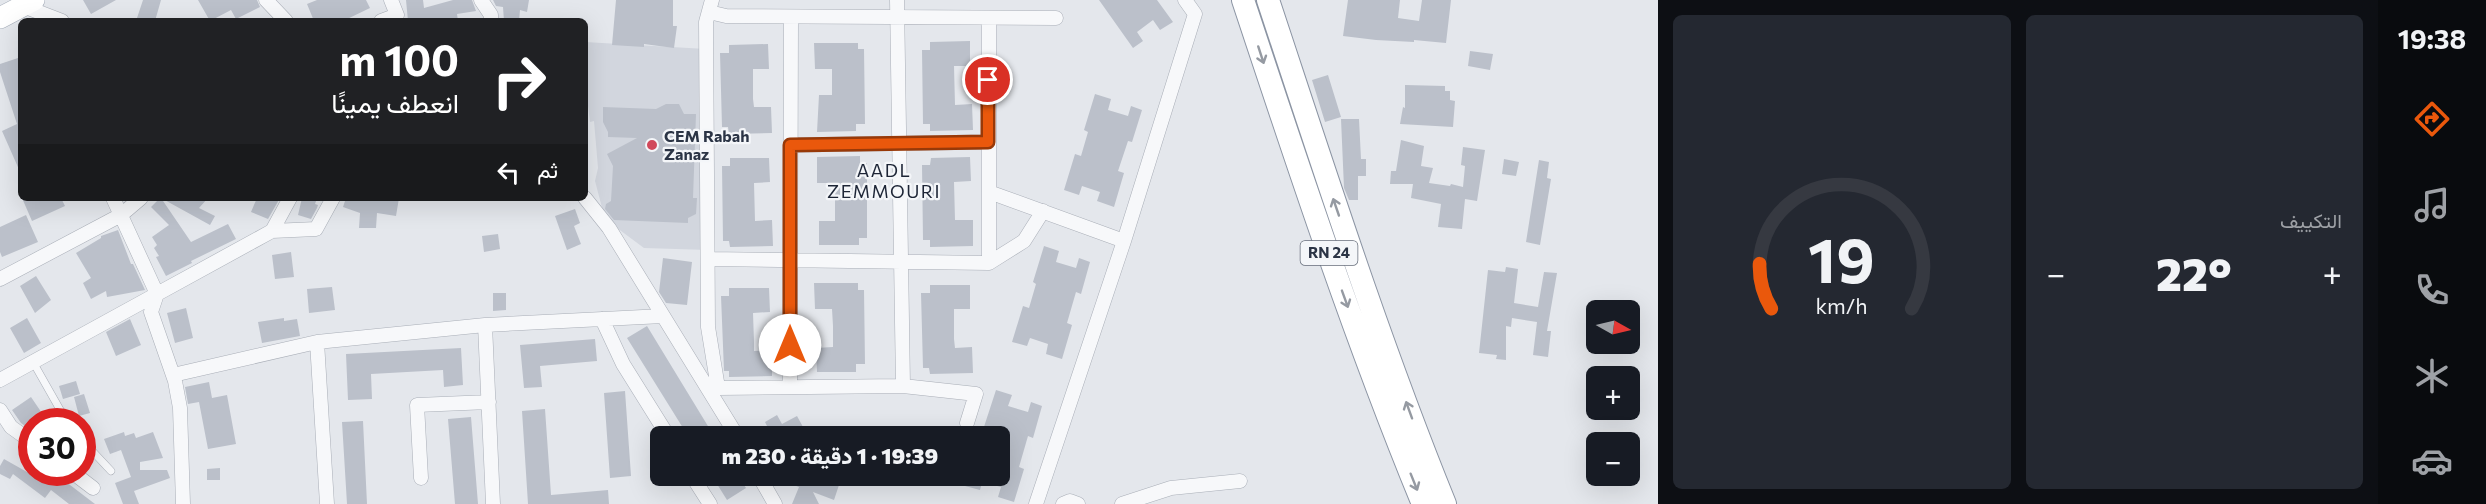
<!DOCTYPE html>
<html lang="ar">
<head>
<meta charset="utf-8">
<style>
	:root { --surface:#171b24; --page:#242831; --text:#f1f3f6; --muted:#9ea1a6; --line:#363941; --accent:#ea580c }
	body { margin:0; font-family:Commissioner,Vazirmatn,sans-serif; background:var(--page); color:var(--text); direction:rtl; height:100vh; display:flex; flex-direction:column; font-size:22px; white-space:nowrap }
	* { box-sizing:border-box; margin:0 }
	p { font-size:20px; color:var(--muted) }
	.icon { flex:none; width:33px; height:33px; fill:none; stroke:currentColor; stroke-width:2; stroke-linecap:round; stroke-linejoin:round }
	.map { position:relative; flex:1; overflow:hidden; direction:ltr }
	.drawer { display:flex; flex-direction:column; gap:15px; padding:15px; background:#0d0f14; width:720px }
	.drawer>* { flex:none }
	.banner { position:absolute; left:18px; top:18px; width:570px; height:183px; border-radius:9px; box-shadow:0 6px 24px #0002; direction:rtl; background:#202124; color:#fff; overflow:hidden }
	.needle { width:39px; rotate:98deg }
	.tools { position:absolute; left:1586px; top:300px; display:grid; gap:12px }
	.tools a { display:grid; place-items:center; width:54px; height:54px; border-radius:9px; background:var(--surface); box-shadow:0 6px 24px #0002; font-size:30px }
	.speed { position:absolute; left:18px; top:408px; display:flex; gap:12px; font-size:30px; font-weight:700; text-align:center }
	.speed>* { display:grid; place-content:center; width:78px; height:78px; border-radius:50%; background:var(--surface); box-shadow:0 6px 24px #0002; line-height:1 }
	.speed .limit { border:9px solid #d22; background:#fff; color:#111 }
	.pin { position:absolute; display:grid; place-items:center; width:51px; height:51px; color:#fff; margin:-26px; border:3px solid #fff; border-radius:50%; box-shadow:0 2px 6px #0007 }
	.me { position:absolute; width:66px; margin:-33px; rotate:0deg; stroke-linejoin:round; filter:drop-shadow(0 0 4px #0008) }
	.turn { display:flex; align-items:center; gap:21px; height:126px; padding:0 30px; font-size:27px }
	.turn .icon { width:78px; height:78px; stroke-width:2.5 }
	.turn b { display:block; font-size:42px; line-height:51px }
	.then { display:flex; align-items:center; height:57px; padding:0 30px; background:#0003; gap:12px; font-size:22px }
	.big { font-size:45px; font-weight:800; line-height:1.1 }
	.drawer .tile { flex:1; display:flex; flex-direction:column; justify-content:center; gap:9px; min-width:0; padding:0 21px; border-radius:9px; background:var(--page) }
	.drawer .dial { align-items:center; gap:0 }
	.dial svg { height:156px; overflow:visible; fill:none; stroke:var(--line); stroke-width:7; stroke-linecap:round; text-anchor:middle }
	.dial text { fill:var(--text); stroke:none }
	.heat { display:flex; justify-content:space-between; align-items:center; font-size:33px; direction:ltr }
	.drawer .tiles { flex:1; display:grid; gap:15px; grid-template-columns:repeat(2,1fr) }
	.trip { position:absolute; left:650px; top:426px; width:360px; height:60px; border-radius:9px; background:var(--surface); box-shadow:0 6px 24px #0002; font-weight:800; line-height:60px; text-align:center; direction:rtl }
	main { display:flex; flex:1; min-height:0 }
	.tabs { display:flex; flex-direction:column; width:108px; justify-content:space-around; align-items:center; background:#090b0e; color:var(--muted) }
	.tabs .icon { width:42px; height:42px }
	.tabs .current { color:var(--accent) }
	.tabs b { font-size:27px; color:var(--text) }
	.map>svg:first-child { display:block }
	.built { fill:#d2d6de }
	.building { fill:#bbc0ca }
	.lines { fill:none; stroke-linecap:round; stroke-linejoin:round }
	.service-casing { stroke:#a9aeb7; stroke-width:8 }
	.minor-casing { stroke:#a9aeb7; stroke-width:15 }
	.primary-casing { stroke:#a3abb8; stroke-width:22 }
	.trunk-casing { stroke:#8b94a3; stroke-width:24 }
	.service { stroke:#f7f8fa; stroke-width:7 }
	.minor { stroke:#f7f8fa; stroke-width:14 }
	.primary { stroke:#fff; stroke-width:21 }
	.trunk { stroke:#fff; stroke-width:22 }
	.oneway { stroke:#959aa2 }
	.route-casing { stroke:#983908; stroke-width:15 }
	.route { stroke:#ea580c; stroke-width:10 }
	.poi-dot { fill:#d1495b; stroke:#f4f6f9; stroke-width:2 }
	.labels { text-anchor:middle; stroke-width:4.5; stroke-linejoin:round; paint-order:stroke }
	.shield { fill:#f4f6f9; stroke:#676e7b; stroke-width:1.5 }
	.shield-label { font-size:15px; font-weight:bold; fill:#2b3445 }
	.poi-label { font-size:16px; font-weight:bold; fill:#2b3445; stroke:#f4f6f9; text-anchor:start }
	.neighbourhood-label { font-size:18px; letter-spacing:1.5px; fill:#1d2536; stroke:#f4f6f9 }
</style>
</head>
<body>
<main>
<nav class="tabs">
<b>19:38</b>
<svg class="icon current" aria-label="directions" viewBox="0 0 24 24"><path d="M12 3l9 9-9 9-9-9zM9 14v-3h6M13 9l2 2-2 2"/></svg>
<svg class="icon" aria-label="music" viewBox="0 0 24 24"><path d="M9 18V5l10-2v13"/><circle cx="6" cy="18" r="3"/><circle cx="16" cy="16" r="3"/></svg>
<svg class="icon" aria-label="phone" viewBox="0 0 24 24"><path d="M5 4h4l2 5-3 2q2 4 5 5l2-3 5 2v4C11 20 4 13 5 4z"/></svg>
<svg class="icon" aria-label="climate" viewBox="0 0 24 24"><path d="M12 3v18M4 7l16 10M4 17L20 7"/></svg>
<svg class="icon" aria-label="car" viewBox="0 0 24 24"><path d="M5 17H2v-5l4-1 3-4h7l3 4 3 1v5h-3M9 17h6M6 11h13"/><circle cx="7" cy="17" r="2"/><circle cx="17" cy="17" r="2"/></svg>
</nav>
<section class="drawer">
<div class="tiles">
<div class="tile"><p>التكييف</p>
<div class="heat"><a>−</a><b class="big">22°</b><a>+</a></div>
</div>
<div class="tile dial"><svg viewBox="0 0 100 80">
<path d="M14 69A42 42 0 1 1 86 69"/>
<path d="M14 69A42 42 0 0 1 8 46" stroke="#ea580c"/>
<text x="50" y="56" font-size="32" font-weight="700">19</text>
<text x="50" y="72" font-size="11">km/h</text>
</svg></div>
</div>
</section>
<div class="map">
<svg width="1658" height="504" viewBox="0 0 1658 504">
	<rect width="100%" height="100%" fill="#e4e7ec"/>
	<path class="built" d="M585,42L706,49L708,250L644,248L605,219L595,181L598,168L594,121L590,122L585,82Z"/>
	<path class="building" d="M83,0H116L91,14Z
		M143,0H161L155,21H136Z
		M198,0H257L260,7L236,19L231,10L210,21Z
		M317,0H366L370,8L343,21H314L307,4Z
		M406,0H423L424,8L453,0H472L476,11L457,14L458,21H408Z
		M493,0H529L527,12L520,10L519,21H504L503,7L496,6Z
		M616,0H673V26H677L674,48L644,44V47L612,45Z
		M1099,0H1157L1173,22L1160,30L1153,20L1137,32L1143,41L1133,48Z
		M1348,0H1400L1398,18L1419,21L1422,0H1451L1446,43L1414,40V42L1376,40L1343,36Z
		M970,41V66H954L955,105L972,104L973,130L930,131V124H923L922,50H930V42Z
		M814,43H858V49H864L865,124H856V131L817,132L819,95H832V69H815Z
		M768,44L769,69H753V99L754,107H771L772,133L729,134L728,127H722L720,53H729V45Z
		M1470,51L1493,54L1490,70L1468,66Z
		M21,57V174L2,131L17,124L0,72V64Z
		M1328,75L1341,117L1325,122L1312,80Z
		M1405,85L1445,86V91H1450V100L1455,101L1453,127L1400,124L1403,107L1405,108Z
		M1095,94L1111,99L1108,110L1128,116L1131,106L1142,110L1132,142L1128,141L1118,171L1124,173L1114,207L1097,201L1100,192L1082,186L1079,195L1064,190L1075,154L1081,156L1088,132L1084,130Z
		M666,104H679L684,114H696L693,198H697L696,214L688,218V223L614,220L605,209L606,204L611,201L613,166L607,154L637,138L608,137V132L603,122V107L656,109Z
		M1341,119H1359L1361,159H1366V176H1358V200H1349L1344,188Z
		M1401,140L1424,146L1421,166L1433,168L1429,183L1450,186L1451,184L1463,187L1465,166L1461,165L1463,147L1485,150L1477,201L1465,199L1462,229L1438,227L1441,204L1411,198L1413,184H1390L1391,171H1396Z
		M860,156V163H867V238H859V245H819V221H835V183H817V157Z
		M970,157L971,181L954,182L955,220H973V246L930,247V240H923L922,165H930L931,158Z
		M730,158H769L770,182L754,183L755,221L772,220L773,246L730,247L729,241H723L722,166H730Z
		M1504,159L1519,162L1516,176L1502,174Z
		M1539,160L1549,162L1547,178L1551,179L1540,245L1526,242Z
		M22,198H61L65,206L32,221Z
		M160,198H208L199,208L215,216L210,225L161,198L191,242L228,224L236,239L191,261L192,263L166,276L156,257L159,256L154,248L157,245L152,237L169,225L151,207Z
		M257,198H280L268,219L251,212Z
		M302,198H317L315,204L318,205L317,208L311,219L298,215Z
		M346,198H399L396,216L377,213L376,228H359L360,213L343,207Z
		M575,209L580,223L574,226L581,244L567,250L555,216Z
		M26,215L38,242L2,257L0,252V227Z
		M118,230L131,264H133L145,290L107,297L106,291L91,299L83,283L91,278L76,253L101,238V236Z
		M498,234L500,249L484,252L482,236Z
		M1044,246L1059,251L1056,262L1076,268L1079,258L1090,262L1081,294L1076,292L1067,323L1072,325L1062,359L1046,354L1048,344L1030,338L1027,346L1012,342L1023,306L1029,308L1036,284L1033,282Z
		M291,252L294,277L275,279L272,255Z
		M663,258L692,262L687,305L666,303L659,292Z
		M1506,267L1518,269L1514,303L1538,307L1544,272L1557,273L1547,331H1551L1548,357L1533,355L1537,322L1512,318L1511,327L1506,326V360L1496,359L1497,355L1479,353L1488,270L1505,272Z
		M36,276L51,300L35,313L20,286Z
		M814,283H858V290H864L865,364H856V372H817L816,348L833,347V326L832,309H815Z
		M930,285H970V309H954V339L955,348L972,347L973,373L930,374L929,368H923L921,293H930Z
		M332,287L335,310L309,313L307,289Z
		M729,288H769L770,312L753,313L754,342V351L772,350V376L729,377V371H724L721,296H729Z
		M493,293H506V310L493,311Z
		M186,308L193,338L175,343L167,313Z
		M27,318L41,343L24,353L10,328Z
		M284,318V321L297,319L300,336L262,343L258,322Z
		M130,319L141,345L116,356L106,332Z
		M647,326L714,436H688L627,338Z
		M595,339L597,361L540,366L542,387L524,388L520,345Z
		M461,348L463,385L444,387L443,370L371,374L372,399L348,400L346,354Z
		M76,381L80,394L63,399L59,386Z
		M209,382L212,398L227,395L236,444L208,449L199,402L188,404L185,387Z
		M996,390L1012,395L1008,406L1028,412L1031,402L1042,406L1033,438L1028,436L1019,467L1024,469L1014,502L998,497L1001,487L982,482L980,490L965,486L968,476H999V436H981Z
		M625,391L631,476L610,478L604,393Z
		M84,394L90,413L79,416L74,397Z
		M31,397L48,422H32V431L21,423L12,410Z
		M545,409L551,495L608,490L609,504H528L522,411Z
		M777,415L782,424L797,416L808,436H772L765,422Z
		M471,417L478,504H455L448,419Z
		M363,421L367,504H347L342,422Z
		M124,432L125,436L134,433L136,438L153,432L163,458L140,462V470H167L170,478L134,491L139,504H123L115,483L131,477L121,450L110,454L104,439Z
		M4,459L27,472H53L95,504H69L51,490L45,498L13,474L10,479L0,474V466Z
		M220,468V480H207V469Z
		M712,476H738L746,488L727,500Z
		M770,476H834L839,485L834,500L813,492L819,504H792L799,487Z"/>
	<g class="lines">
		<g class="service-casing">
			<path id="service" d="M33,362L67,422
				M82,440L111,471"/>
		</g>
		<g class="minor-casing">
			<path id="minor" d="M266,0L286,21
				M481,0L491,15V21
				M712,0L706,22L708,327L718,388L903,386L976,394L967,423
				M897,0L903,386
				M20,2L23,6L62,21
				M709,12L726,16L1056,18
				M381,21L397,15L391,0
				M791,145L988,142
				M989,192L1124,241
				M585,198L609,228L737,436
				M272,231L316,229L333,198
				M708,259L989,263V18
				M989,263L1024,241L1043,211
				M0,279L121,215L141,198
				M602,319L623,364L668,436
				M485,325L493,504
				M317,342L327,504
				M173,375L317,342L485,325L663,316
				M0,380L157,294L113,198
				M790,387L791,17
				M0,410L11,427L32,442
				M72,472L93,488
				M692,476L710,504
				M759,476L775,504
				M421,478L417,405L489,402
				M183,504L180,408L175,381L151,312L157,294L272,231L290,198
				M1036,504L1124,241L1195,14L1185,0
				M1063,504L1070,501L1078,504
				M1122,504L1171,488L1240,481"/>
		</g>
		<g class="primary-casing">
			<path id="primary" d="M0,18L34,0"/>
		</g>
		<g class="trunk-casing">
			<path id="trunk" d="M1243,0C1299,169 1355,339 1423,504
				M1268,0C1324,169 1378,339 1445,504"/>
		</g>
		<use href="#service" class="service"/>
		<use href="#minor" class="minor"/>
		<use href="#primary" class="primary"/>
		<use href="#trunk" class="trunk"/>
	</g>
	<defs><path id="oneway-shaft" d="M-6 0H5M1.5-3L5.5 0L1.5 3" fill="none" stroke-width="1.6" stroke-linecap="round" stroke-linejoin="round" transform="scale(1.5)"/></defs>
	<g class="oneway">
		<use href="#oneway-shaft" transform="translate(1261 55) rotate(72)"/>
		<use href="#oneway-shaft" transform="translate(1336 207) rotate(-109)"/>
		<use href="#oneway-shaft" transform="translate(1345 299) rotate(70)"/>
		<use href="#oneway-shaft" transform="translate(1409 410) rotate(-110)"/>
		<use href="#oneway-shaft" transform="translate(1414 482) rotate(68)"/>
	</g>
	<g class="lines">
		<g class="route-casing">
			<path id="route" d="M790,345V145L988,142V80"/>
		</g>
		<use href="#route" class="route"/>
	</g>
	<circle class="poi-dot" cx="652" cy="145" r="6"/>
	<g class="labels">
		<rect class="shield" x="1300.5" y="241" width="57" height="24" rx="4.5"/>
		<g class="shield-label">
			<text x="1329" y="258">RN 24</text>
		</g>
		<g class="poi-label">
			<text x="664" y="142">CEM Rabah<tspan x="664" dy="18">Zanaz</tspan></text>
		</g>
		<g class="neighbourhood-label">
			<text x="884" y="177">AADL<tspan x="884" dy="21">ZEMMOURI</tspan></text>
		</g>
	</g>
</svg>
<div class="tools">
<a><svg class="needle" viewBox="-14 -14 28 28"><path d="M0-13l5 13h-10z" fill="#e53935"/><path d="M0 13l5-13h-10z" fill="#9ea1a6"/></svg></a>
<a>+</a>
<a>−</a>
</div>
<div class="speed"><div class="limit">30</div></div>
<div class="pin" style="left:988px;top:80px;background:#d93025"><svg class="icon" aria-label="arrive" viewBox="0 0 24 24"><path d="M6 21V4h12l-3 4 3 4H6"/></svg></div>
<svg class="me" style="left:790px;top:345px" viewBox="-20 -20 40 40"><circle r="19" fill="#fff"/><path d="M0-13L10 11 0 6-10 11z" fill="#ea580c"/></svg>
<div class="trip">19:39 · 1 دقيقة · 230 m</div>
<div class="banner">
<div class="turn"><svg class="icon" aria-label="right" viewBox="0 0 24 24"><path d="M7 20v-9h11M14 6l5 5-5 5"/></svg><div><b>100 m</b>انعطف يمينًا</div></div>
<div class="then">ثم<svg class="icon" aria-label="left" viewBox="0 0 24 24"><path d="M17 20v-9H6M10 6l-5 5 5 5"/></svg></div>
</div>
</div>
</main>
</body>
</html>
